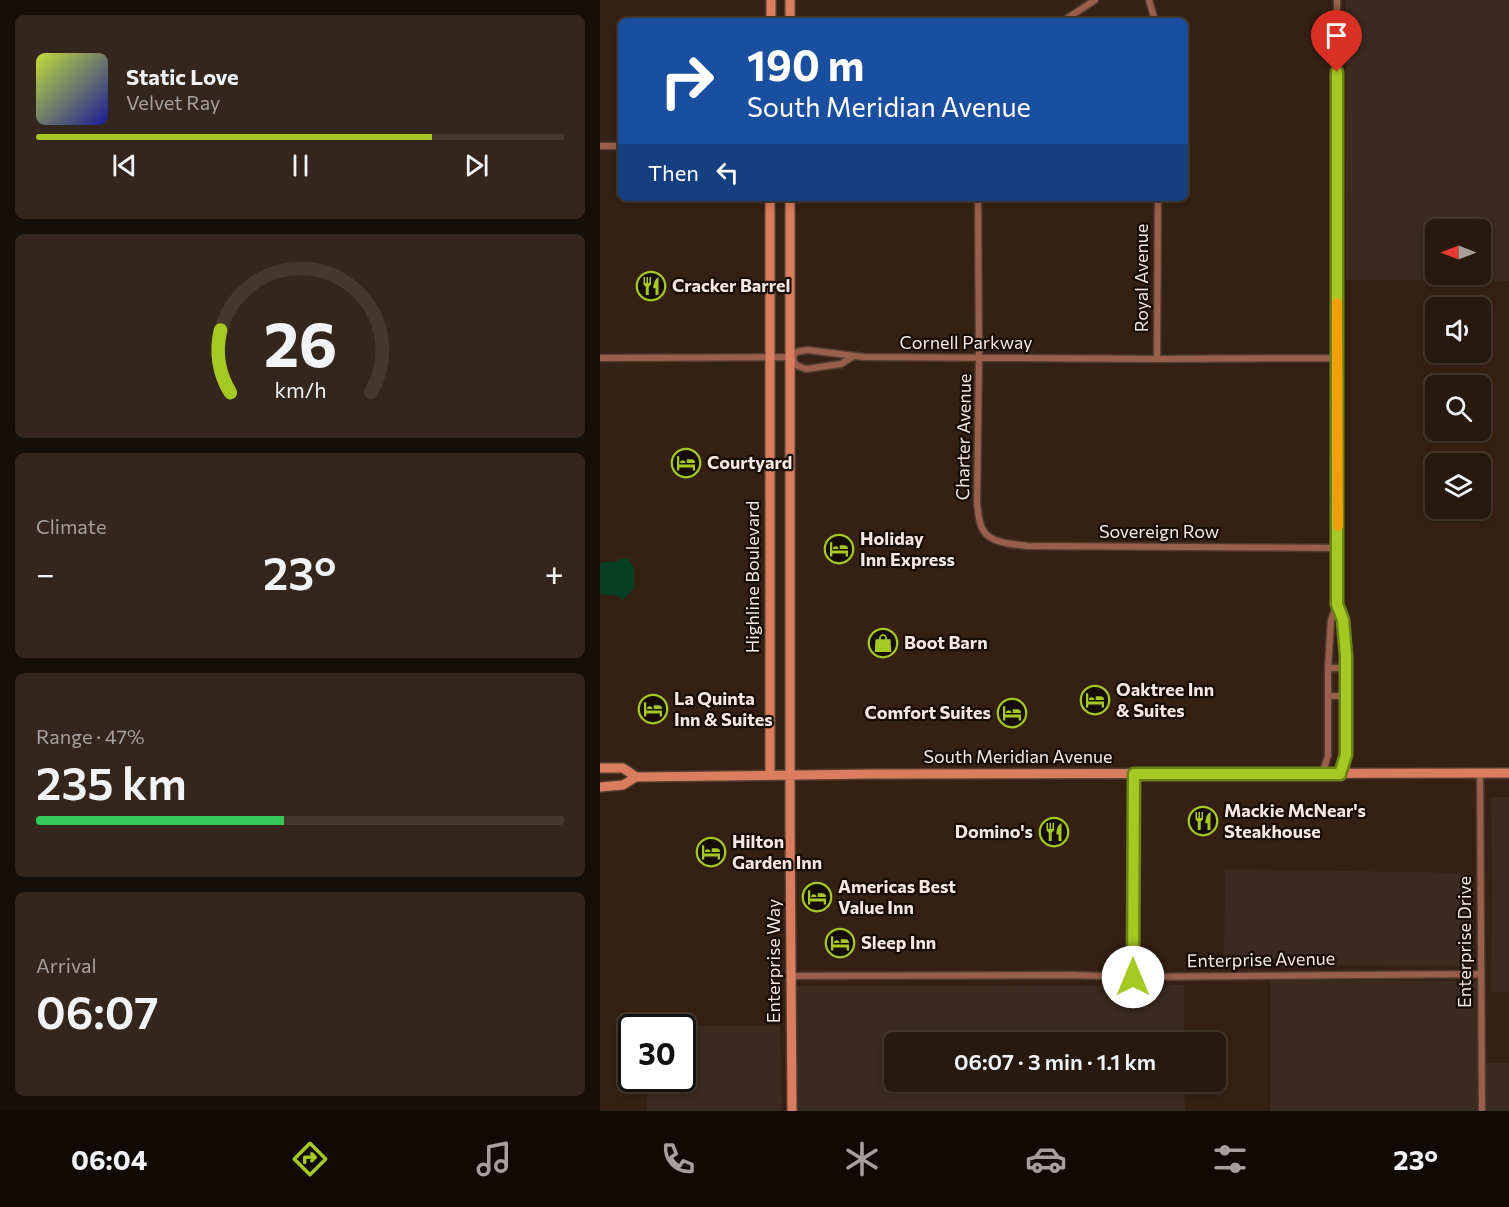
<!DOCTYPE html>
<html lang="en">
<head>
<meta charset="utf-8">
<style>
	:root { --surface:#28190e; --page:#34261c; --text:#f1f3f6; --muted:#a5a09e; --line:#44382e; --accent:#a5c823 }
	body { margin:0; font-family:Commissioner,sans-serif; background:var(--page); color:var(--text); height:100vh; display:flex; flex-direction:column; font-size:22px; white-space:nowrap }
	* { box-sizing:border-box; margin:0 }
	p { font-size:20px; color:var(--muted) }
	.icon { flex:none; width:33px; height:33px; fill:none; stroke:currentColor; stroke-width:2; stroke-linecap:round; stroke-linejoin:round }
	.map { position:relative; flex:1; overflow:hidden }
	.drawer { display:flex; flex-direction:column; gap:15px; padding:15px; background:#160e08; width:600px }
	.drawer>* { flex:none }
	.banner { position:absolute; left:18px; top:18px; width:570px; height:183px; border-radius:9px; box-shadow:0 3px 9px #0003,0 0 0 2px var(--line); background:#1a4fa0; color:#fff; overflow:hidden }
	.needle { width:39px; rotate:270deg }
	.buttons { position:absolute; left:825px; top:219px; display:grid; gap:12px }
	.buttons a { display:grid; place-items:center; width:66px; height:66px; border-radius:9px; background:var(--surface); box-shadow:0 3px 9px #0003,0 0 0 2px var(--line); font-size:30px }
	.speed { position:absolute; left:18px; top:1014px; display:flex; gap:12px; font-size:30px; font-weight:700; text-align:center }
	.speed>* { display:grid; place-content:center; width:78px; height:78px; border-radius:50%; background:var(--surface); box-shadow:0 3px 9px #0003,0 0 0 2px var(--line); line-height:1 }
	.speed .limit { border:3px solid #111; border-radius:9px; background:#fff; color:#111 }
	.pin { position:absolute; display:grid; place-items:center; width:51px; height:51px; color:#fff; margin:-62px -26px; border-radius:50% 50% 50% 0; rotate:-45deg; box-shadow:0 0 6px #0007 }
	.pin .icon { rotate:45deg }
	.me { position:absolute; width:66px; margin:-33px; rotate:0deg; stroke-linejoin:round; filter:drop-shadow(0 0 4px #0008) }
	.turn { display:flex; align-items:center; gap:21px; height:126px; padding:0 30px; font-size:27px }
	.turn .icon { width:78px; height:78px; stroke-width:2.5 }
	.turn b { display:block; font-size:42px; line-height:51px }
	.then { display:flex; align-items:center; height:57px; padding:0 30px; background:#0003; gap:12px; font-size:22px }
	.big { font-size:45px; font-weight:600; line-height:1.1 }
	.drawer .tile { flex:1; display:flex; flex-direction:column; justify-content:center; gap:9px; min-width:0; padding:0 21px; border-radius:9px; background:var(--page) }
	.drawer .dial { align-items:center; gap:0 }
	.dial svg { height:156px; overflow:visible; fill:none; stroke:var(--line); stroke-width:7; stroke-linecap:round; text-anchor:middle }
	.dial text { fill:var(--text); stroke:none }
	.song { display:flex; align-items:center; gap:18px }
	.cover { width:72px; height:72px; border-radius:9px; background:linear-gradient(135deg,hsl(70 70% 55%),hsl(240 70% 35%)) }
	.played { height:6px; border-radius:3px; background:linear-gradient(90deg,var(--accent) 75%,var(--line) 75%) }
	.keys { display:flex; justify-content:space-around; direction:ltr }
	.heat { display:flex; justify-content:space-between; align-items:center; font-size:33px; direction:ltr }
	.charge { height:9px; border-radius:4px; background:linear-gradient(90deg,#34c759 47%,var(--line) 0) }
	.trip { position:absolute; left:284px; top:1032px; width:342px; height:60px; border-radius:9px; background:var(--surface); box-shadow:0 3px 9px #0003,0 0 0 2px var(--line); font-weight:600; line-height:60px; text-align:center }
	.menu { display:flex; height:96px; justify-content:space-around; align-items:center; background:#100a06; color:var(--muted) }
	.menu .icon { width:42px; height:42px }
	.menu .on { color:var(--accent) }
	.menu b { font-size:27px; color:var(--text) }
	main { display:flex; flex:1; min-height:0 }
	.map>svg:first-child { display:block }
	.industrial { fill:#3a2a1f; fill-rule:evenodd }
	.green { fill:#054022 }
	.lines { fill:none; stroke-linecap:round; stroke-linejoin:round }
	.street-casing { stroke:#503d30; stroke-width:9 }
	.secondary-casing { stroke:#503d30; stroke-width:12 }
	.street { stroke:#995e4c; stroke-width:6 }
	.secondary { stroke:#da7d5f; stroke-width:9 }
	.route-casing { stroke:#6b8217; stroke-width:15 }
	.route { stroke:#a5c823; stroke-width:10 }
	.slow { stroke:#f59e0b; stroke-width:10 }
	.labels { text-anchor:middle; stroke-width:4.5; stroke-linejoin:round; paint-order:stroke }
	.street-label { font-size:18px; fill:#f8e9e0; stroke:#160d07 }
	.poi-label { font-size:18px; font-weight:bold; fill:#f8e9e0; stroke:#160d07; text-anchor:start }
</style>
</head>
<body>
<main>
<section class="drawer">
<div class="tile">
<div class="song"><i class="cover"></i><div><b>Static Love</b><p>Velvet Ray</p></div></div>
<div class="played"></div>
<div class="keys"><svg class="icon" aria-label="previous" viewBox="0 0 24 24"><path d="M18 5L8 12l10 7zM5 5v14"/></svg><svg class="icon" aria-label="pause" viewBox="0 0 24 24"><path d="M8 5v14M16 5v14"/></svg><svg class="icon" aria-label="next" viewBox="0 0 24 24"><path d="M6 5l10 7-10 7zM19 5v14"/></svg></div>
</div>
<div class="tile dial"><svg viewBox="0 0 100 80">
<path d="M14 69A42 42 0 1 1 86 69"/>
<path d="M14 69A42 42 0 0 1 9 37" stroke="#a5c823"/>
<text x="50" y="56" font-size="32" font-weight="700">26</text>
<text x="50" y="72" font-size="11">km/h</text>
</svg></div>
<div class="tile"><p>Climate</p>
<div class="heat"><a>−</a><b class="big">23°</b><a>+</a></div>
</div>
<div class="tile"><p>Range · 47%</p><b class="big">235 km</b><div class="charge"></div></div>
<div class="tile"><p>Arrival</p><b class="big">06:07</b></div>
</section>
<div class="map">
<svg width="909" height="1111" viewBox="0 0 909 1111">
	<rect width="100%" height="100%" fill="#352113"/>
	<path class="industrial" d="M745,0H909V281L746,280ZM836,230H880V274H836Z
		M891,797H909V992H891L892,888Z
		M625,869L870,873L869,966L624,965Z
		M670,980L877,981V1063H909V1111H670Z
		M584,985V1042H294V1082H584L585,1111H195L194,986Z
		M47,1025L180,1026L182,1111H47V1079L82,1078V1028L47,1027Z"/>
	<path class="green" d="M21,558L23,559L28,558L34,568V588L23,600C13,591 10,598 0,593V565L2,562H17Z"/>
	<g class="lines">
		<g class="street-casing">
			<path id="street" d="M549,0L555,21
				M463,21L495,0
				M0,146H21
				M378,198L379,358L377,502C378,510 378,522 383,530C391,544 414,544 427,546L738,548
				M193,357L196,352L207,350L264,357L557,359L737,358
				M193,357L194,363L198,366L206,369L241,364L252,357
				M0,358L191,357
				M557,359L558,198
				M737,605L743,620L746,656V755L740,774
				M728,668H746
				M728,696H745
				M880,773L882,1111
				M722,774L728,756V668L731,620L737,604V0
				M190,976L472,975L533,977L880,974
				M533,977L534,774"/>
		</g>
		<g class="secondary-casing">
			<path id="secondary" d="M171,0V21
				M190,0V21
				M190,198V823L192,1111
				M0,768H23L36,777
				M170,775V198
				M0,787L23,785L36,777L274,774L909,773"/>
		</g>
		<use href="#street" class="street"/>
		<use href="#secondary" class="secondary"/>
	</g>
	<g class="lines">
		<g class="route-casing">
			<path id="route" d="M533,977L534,774H740L746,755V656L743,620L737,604V72"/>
		</g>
		<use href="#route" class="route"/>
		<path class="slow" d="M737,303L738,526"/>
	</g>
	<defs>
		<g id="restaurant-ring" transform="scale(1.5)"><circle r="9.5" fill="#160d07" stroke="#a5c823" stroke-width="1.5"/><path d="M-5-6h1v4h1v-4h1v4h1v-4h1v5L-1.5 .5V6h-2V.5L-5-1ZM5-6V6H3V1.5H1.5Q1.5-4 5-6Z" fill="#a5c823"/></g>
		<g id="hotel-ring" transform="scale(1.5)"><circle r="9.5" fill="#160d07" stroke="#a5c823" stroke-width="1.5"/><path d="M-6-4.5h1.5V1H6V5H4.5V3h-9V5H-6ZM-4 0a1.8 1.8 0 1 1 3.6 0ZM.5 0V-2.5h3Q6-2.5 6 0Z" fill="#a5c823"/></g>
		<g id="shop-ring" transform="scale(1.5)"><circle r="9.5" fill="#160d07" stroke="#a5c823" stroke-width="1.5"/><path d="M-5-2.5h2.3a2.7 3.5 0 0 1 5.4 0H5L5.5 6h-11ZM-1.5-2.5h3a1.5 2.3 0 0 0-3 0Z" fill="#a5c823"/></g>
	</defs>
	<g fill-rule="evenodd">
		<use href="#restaurant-ring" x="51" y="286"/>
		<use href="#hotel-ring" x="86" y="463"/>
		<use href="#hotel-ring" x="239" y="549"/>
		<use href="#shop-ring" x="283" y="643"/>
		<use href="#hotel-ring" x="495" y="700"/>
		<use href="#hotel-ring" x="53" y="709"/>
		<use href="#hotel-ring" x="412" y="713"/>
		<use href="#restaurant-ring" x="603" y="821"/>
		<use href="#restaurant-ring" x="454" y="832"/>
		<use href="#hotel-ring" x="111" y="852"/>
		<use href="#hotel-ring" x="217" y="897"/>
		<use href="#hotel-ring" x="240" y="943"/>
	</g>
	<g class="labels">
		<g class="street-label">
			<text transform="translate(542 278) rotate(-90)" y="6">Royal Avenue</text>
			<text x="366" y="349">Cornell Parkway</text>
			<text transform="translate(364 437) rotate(-89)" y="6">Charter Avenue</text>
			<text x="559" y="538">Sovereign Row</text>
			<text transform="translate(153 577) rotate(-90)" y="6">Highline Boulevard</text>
			<text x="418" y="763">South Meridian Avenue</text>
			<text transform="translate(865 942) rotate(-90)" y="6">Enterprise Drive</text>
			<text transform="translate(661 960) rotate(-1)" y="6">Enterprise Avenue</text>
			<text transform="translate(174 961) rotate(-90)" y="6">Enterprise Way</text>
		</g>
		<g class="poi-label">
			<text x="72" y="292">Cracker Barrel</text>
			<text x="107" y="469">Courtyard</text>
			<text x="260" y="545">Holiday<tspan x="260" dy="21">Inn Express</tspan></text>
			<text x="304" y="649">Boot Barn</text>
			<text x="516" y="696">Oaktree Inn<tspan x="516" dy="21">&amp; Suites</tspan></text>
			<text x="74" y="705">La Quinta<tspan x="74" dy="21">Inn &amp; Suites</tspan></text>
			<text x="391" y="719" text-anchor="end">Comfort Suites</text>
			<text x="624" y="817">Mackie McNear's<tspan x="624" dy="21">Steakhouse</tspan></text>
			<text x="433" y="838" text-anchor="end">Domino's</text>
			<text x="132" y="848">Hilton<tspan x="132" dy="21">Garden Inn</tspan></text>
			<text x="238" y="893">Americas Best<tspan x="238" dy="21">Value Inn</tspan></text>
			<text x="261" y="949">Sleep Inn</text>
		</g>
	</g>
</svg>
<div class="buttons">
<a><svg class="needle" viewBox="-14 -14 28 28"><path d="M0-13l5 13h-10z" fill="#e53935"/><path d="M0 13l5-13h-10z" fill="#a5a09e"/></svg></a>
<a><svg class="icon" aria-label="sound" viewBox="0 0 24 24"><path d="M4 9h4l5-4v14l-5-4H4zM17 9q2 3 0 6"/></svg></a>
<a><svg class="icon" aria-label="search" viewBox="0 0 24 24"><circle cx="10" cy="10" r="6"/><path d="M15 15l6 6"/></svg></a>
<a><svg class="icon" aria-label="layers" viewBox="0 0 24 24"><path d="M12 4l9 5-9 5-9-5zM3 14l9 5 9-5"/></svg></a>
</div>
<div class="speed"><div class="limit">30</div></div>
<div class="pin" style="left:737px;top:72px;background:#d93025"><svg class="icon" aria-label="arrive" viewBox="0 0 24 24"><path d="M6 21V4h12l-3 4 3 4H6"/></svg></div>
<svg class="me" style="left:533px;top:977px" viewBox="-20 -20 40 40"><circle r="19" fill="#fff"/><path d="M0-13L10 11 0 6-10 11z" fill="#a5c823"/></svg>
<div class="trip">06:07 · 3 min · 1.1 km</div>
<div class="banner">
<div class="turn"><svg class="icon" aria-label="right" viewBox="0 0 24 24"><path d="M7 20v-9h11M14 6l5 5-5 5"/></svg><div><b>190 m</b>South Meridian Avenue</div></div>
<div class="then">Then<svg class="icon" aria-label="left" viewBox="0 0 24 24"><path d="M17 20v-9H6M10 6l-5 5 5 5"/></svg></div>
</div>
</div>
</main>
<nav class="menu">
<b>06:04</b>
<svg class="icon on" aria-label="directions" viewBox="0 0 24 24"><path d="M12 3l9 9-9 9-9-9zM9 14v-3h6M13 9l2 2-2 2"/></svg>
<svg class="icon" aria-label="music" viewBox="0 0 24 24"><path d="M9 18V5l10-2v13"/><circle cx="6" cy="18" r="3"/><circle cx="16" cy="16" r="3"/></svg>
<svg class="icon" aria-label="phone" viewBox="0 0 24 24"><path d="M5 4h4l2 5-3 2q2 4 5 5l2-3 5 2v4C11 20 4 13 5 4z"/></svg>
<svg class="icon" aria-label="climate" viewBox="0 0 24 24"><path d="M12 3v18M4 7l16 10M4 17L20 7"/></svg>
<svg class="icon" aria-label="car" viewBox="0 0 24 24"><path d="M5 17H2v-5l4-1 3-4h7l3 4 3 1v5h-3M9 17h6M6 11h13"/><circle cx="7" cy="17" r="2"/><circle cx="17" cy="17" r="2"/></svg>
<svg class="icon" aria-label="filters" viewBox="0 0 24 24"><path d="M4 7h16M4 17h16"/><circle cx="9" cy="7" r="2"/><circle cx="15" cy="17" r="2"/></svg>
<b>23°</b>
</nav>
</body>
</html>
